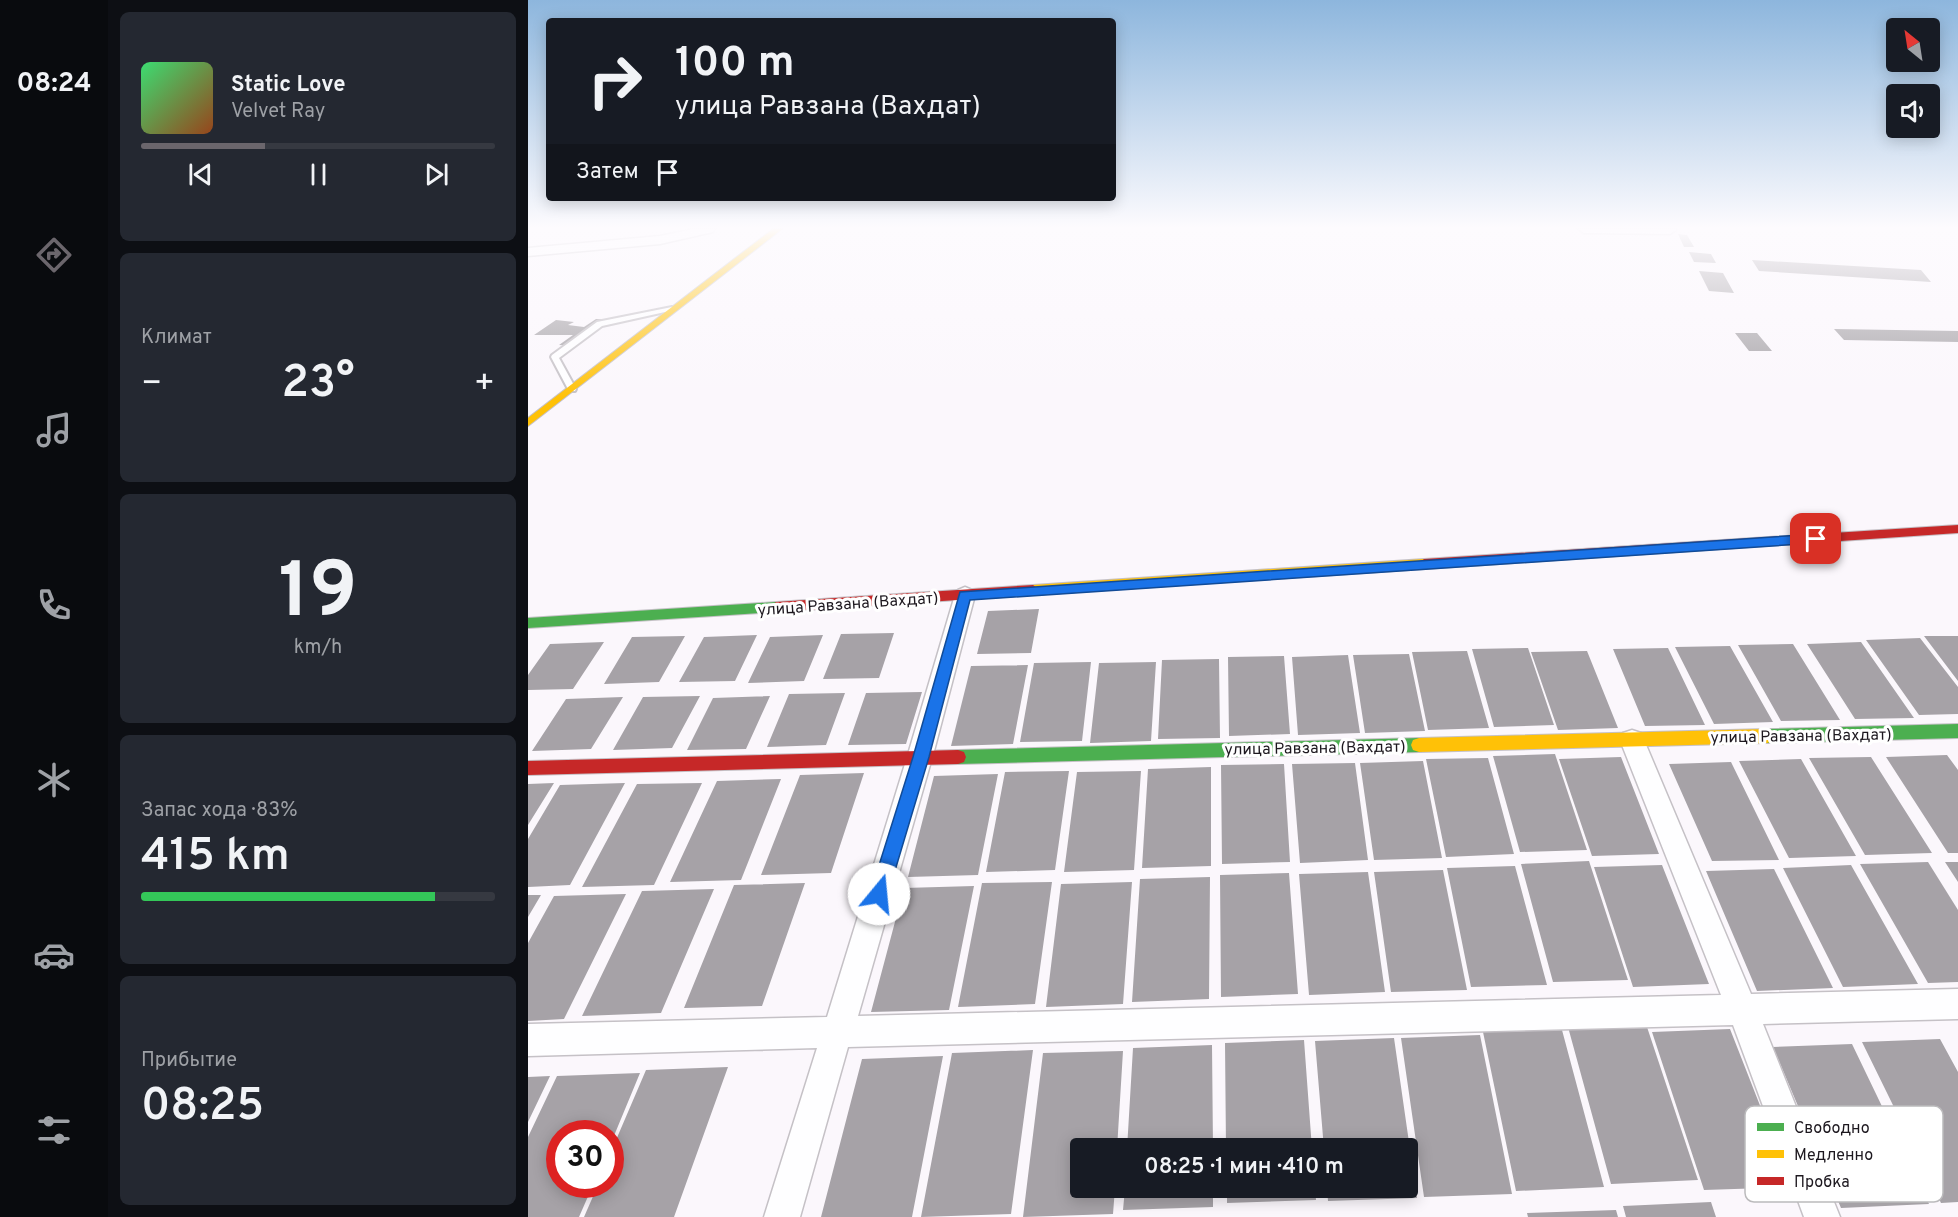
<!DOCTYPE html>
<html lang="ru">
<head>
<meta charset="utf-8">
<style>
	:root { --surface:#171b24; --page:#242831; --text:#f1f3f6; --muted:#9ea1a6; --line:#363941; --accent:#6b666c }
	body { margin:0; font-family:Overpass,sans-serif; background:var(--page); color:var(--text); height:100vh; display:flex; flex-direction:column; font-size:22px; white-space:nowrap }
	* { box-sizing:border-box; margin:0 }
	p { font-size:20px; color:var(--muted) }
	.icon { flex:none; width:33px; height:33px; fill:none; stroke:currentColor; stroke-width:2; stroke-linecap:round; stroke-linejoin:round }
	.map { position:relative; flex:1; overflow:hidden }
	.drawer { display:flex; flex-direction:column; gap:12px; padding:12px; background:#0d0f14; width:420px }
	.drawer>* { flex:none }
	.guide { position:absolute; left:18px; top:18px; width:570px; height:183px; border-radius:6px; box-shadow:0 3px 15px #0003; background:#171b24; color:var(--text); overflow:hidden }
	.needle { width:39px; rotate:330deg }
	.buttons { position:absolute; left:1358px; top:18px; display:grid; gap:12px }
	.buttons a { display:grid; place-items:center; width:54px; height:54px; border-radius:6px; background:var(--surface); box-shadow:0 3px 15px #0003; font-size:30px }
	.speed { position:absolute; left:18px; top:1120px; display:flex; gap:12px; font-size:30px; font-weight:700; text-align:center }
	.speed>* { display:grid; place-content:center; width:78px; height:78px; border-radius:50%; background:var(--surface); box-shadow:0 3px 15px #0003; line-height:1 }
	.speed .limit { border:9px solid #d22; background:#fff; color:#111 }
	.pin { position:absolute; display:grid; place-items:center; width:51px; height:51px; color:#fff; margin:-26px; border-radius:12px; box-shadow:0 3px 9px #0006 }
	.me { position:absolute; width:66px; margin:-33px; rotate:17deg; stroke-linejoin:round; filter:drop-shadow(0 0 4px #0008) }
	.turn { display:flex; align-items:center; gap:21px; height:126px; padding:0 30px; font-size:27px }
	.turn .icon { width:78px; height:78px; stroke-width:2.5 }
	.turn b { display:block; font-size:42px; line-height:51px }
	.then { display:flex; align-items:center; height:57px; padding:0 30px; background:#0003; gap:12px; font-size:22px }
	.big { font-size:45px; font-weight:600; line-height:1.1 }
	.drawer .tile { flex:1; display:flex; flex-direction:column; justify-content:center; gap:9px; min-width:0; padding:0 21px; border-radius:9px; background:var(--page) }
	.drawer .dial { align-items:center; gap:0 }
	.dial b { font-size:78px; line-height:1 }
	.song { display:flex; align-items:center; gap:18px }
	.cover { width:72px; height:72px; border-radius:9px; background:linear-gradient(135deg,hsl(140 70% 55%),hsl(20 70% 35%)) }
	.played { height:6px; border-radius:3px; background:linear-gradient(90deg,var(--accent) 35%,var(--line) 35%) }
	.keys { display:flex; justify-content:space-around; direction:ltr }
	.heat { display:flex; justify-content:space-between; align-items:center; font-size:33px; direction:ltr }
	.charge { height:9px; border-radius:4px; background:linear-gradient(90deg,#34c759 83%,var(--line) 0) }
	.trip { position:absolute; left:542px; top:1138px; width:348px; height:60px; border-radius:6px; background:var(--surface); box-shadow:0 3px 15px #0003; font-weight:600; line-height:60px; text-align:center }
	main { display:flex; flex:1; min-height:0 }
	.menu { display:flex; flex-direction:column; width:108px; justify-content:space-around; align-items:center; background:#090b0e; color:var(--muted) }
	.menu .icon { width:42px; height:42px }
	.menu .active { color:var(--accent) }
	.menu b { font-size:27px; color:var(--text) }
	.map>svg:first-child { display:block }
	.building { fill:#a6a2a7 }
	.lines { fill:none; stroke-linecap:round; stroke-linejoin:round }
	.lane-casing { stroke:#c5c1c6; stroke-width:4 }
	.street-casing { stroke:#c5c1c6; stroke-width:3 }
	.fast-casing { stroke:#c5c1c6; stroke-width:2 }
	.slow-casing { stroke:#c5c1c6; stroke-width:2 }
	.jam-casing { stroke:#c5c1c6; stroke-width:2 }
	.lane { fill:#fefeff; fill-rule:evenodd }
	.street { fill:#fefeff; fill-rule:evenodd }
	.fast { fill:#4caf50; fill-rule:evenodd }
	.slow { fill:#ffc107; fill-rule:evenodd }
	.jam { fill:#c62828; fill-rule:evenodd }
	.route { fill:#1a73e8; stroke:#114b97; stroke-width:1.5 }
	.labels { text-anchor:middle; stroke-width:6; stroke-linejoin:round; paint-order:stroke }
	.street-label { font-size:16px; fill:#1d181f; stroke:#fff }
	.key { fill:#fff; stroke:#bbbabc; stroke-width:1.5 }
	.key-label { font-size:16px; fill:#1d181f }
</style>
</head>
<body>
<main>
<nav class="menu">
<b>08:24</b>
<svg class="icon active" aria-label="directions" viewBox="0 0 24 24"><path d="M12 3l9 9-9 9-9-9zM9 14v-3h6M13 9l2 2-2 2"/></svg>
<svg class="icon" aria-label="music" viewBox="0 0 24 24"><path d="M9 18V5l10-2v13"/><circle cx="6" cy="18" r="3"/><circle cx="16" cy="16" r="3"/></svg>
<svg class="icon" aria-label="phone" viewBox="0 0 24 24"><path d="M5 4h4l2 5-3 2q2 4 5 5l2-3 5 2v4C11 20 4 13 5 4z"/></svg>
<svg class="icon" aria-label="climate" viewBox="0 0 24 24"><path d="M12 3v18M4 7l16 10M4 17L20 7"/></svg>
<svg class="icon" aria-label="car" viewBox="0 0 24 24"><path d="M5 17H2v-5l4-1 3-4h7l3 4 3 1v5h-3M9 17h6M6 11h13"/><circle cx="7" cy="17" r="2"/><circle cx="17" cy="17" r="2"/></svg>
<svg class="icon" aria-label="filters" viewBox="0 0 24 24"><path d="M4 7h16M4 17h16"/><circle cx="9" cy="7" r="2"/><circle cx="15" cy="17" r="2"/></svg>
</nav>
<section class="drawer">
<div class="tile">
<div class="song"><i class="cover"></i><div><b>Static Love</b><p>Velvet Ray</p></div></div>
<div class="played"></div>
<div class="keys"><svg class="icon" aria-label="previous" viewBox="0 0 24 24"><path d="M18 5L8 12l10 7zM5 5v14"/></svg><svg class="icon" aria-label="pause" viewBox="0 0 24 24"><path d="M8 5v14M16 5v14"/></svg><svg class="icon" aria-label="next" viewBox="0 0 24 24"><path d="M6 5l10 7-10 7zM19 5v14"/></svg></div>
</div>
<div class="tile"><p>Климат</p>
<div class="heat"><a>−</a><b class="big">23°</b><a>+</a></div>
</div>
<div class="tile dial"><b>19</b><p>km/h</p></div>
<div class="tile"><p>Запас хода · 83%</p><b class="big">415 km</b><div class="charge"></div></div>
<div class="tile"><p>Прибытие</p><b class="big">08:25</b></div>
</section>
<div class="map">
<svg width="1430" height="1217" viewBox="0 0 1430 1217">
	<rect width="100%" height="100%" fill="#fbf7fc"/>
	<path class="building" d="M1150,234L1159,235L1166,247H1156Z
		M1161,252L1183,254L1188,263L1166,262Z
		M1224,260L1393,270L1403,282L1231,271Z
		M1171,271L1195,273L1206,293L1181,291Z
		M68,319L84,320L47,346L31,345L45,335H6L28,320L46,322L40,325L56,327Z
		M1306,329L1430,331V342L1316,340Z
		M1207,333H1229L1244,351H1221Z
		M511,609L503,653L449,654L460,611Z
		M366,633L351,678L295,679L313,634Z
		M229,635L207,681L151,682L176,637Z
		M295,635L276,681L220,683L242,637Z
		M157,636L131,682L76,684L104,637Z
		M1396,636H1430V681Z
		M1392,638L1430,687V714L1391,715L1338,640Z
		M76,642L45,689L0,690V675L22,644Z
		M1333,642L1386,718L1327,719L1279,644Z
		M1265,644L1312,720L1253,721L1210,645Z
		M1202,646L1245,722L1186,724L1147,647Z
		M1000,648L1026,725L966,727L944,649Z
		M1140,648L1177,725L1117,726L1085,649Z
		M939,651L961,728L900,730L884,652Z
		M1059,651L1090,728L1030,730L1003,652Z
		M881,654L897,731L837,733L825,655Z
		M820,655L832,733L770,735L764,657Z
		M756,656L762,734L701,736L700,657Z
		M691,659L692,738L630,739L634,660Z
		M563,662L554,741L492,742L506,663Z
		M628,662L623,741L562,743L571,663Z
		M500,665L485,744L423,746L443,666Z
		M394,692L378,744L320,745L338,693Z
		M317,693L298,745L239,747L261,694Z
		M172,696L144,748L85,750L115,697Z
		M242,696L218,749L159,750L185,698Z
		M95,697L63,749L4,751L38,699Z
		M1027,754L1059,850L992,852L965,756Z
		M1419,755L1430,770V853H1420L1358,757Z
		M1093,757L1131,854L1064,856L1031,759Z
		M1343,757L1404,853L1337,855L1281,758Z
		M960,758L986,854L918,857L898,759Z
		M1273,759L1328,856L1261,858L1211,761Z
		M895,761L914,858L846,860L832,763Z
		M1203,762L1251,860L1184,861L1141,764Z
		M827,763L840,860L772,863L764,764Z
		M756,764L762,862L694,864L693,765Z
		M683,767V866L614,868L620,769Z
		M541,771L527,870L458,872L477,772Z
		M613,771L606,870L536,872L549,772Z
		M336,773L303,873L233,875L272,775Z
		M470,774L450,875L380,877L406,776Z
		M253,779L213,880L142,882L189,781Z
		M26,783L0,825V784Z
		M97,783L42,885L0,887V839L32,785Z
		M174,783L126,885L54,887L109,784Z
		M1061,861L1100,980L1025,982L993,864Z
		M1400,862L1430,910V982L1400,983L1332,864Z
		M1417,862H1430V882Z
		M1134,865L1181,984L1105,987L1066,867Z
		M1323,865L1390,984L1315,987L1255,868Z
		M987,866L1019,985L943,987L919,868Z
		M1246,869L1305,988L1229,991L1178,871Z
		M915,870L939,990L863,992L846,872Z
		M840,872L857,992L781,995L771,874Z
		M761,873L770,994L693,997L692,875Z
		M682,877L681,999L604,1002L612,879Z
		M524,882L507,1004L430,1007L454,883Z
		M604,882L595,1004L518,1007L533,884Z
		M277,883L234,1006L156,1008L206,885Z
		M446,886L421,1010L343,1012L376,888Z
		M186,889L133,1013L54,1016L114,891Z
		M98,894L36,1019L0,1021V943L26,896Z
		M0,895H13L0,917Z
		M1118,1024L1170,1180L1083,1184L1040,1027Z
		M1202,1029L1264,1187L1176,1190L1124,1032Z
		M1034,1030L1076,1187L988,1191L955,1032Z
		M952,1035L984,1194L896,1197L873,1038Z
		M866,1038L889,1198L800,1201L799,1188H879V1149H796L787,1041Z
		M1412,1039L1430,1072V1202L1413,1203L1334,1042Z
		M776,1040L784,1149H698L697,1043Z
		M1324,1044L1401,1204L1313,1208L1245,1047Z
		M684,1045L685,1149H599L605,1048Z
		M505,1050L483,1214L393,1217L424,1053Z
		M595,1051L589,1149H552V1188H587L585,1214L495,1217L515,1053Z
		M415,1056L384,1217H293L334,1059Z
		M200,1067L146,1217H56L70,1185H82V1154L118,1070Z
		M112,1073L83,1143L82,1134H32V1185H65L51,1217H0V1137L29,1076Z
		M22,1076L0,1122V1077Z
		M597,1188H685V1207L595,1210Z
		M699,1188H787L788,1200L699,1203Z
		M1183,1202L1188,1217H1098L1095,1206Z
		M1088,1210L1090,1217H1000L999,1213Z"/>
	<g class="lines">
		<g class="lane-casing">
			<path id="lane" d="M144,307L146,308V310L74,326L31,358L48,389L47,391H41L23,357L24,355L69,322Z"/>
		</g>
		<g class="street-casing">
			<path id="street" d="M166,229H187L185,232L132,244L0,256V248L132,236Z
				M1050,229H1147L1148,230L1142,234L1056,233Z
				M437,587L444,590L447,595L406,751L330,1016L1193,995L1092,740L1095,733L1104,730L1113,733L1116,740L1223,994L1430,989V1019L1235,1024L1312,1217H1276L1205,1025L320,1047L272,1217H236L289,1048L0,1056V1024L299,1017L381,751L427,595L430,590Z"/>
		</g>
		<g class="fast-casing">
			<path id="fast" d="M248,602L255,607L248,612L0,628V618Z
				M1430,724V738L1239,743L1234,741L1231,736L1234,731L1239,729Z
				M891,738L897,740L899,745L897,750L891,752L430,764L424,762L422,757L424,752L430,750Z"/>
		</g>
		<g class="slow-casing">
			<path id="slow" d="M245,229H254L0,426V418Z
				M896,559L902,564L896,569L505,595L498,590L505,585Z
				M1239,729L1244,731L1247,736L1244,741L1239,743L891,752L885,750L883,745L885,740L891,738Z"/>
		</g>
		<g class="jam-casing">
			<path id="jam" d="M1430,525V533L896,569L890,564L896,559Z
				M505,585L512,590L505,595L248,612L241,607L248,602Z
				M430,750L436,752L438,757L436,762L430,764L0,775V761Z"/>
		</g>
		<use href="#lane" class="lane"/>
		<use href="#street" class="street"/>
		<use href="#fast" class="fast"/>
		<use href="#slow" class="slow"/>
		<use href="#jam" class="jam"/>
	</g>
	<linearGradient id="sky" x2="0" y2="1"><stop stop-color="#8db6dd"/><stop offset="0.57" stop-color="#fdfbfe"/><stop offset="1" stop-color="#fdfbfe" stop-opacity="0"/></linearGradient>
	<rect width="1430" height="399" fill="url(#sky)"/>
	<path class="route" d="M1288,534L1294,539L1288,543L442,600L401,757L360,894L357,900L351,903L345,900L342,894L385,757L432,592Z"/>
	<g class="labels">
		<g class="street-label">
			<text transform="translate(320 603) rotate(-4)" y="6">улица Равзана (Вахдат)</text>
			<text transform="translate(1273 735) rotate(-1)" y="6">улица Равзана (Вахдат)</text>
			<text transform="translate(787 747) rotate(-1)" y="6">улица Равзана (Вахдат)</text>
		</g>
	</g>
	<rect x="1217" y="1106" width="198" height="96" rx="9" class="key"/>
	<rect x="1229" y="1123" width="27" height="8" fill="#4caf50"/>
	<rect x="1229" y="1150" width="27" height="8" fill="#ffc107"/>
	<rect x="1229" y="1177" width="27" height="8" fill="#c62828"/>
	<g class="key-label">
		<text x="1266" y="1133">Свободно</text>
		<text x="1266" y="1160">Медленно</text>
		<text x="1266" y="1187">Пробка</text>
	</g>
</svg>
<div class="buttons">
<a><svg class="needle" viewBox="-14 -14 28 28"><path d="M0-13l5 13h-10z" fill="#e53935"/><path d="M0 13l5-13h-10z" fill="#9ea1a6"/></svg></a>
<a><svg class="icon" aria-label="sound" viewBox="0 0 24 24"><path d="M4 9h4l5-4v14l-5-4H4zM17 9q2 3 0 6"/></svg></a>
</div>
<div class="speed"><div class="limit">30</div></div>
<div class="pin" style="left:1288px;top:539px;background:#d93025"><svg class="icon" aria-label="arrive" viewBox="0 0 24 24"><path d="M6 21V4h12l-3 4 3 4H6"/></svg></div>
<svg class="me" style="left:351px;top:894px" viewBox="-20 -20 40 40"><circle r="19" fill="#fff"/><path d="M0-13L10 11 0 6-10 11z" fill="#1a73e8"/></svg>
<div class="trip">08:25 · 1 мин · 410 m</div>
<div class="guide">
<div class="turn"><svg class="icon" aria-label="right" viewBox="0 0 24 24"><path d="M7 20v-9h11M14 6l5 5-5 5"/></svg><div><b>100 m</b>улица Равзана (Вахдат)</div></div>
<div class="then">Затем<svg class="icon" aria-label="arrive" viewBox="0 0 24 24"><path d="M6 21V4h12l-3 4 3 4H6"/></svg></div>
</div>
</div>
</main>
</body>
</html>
